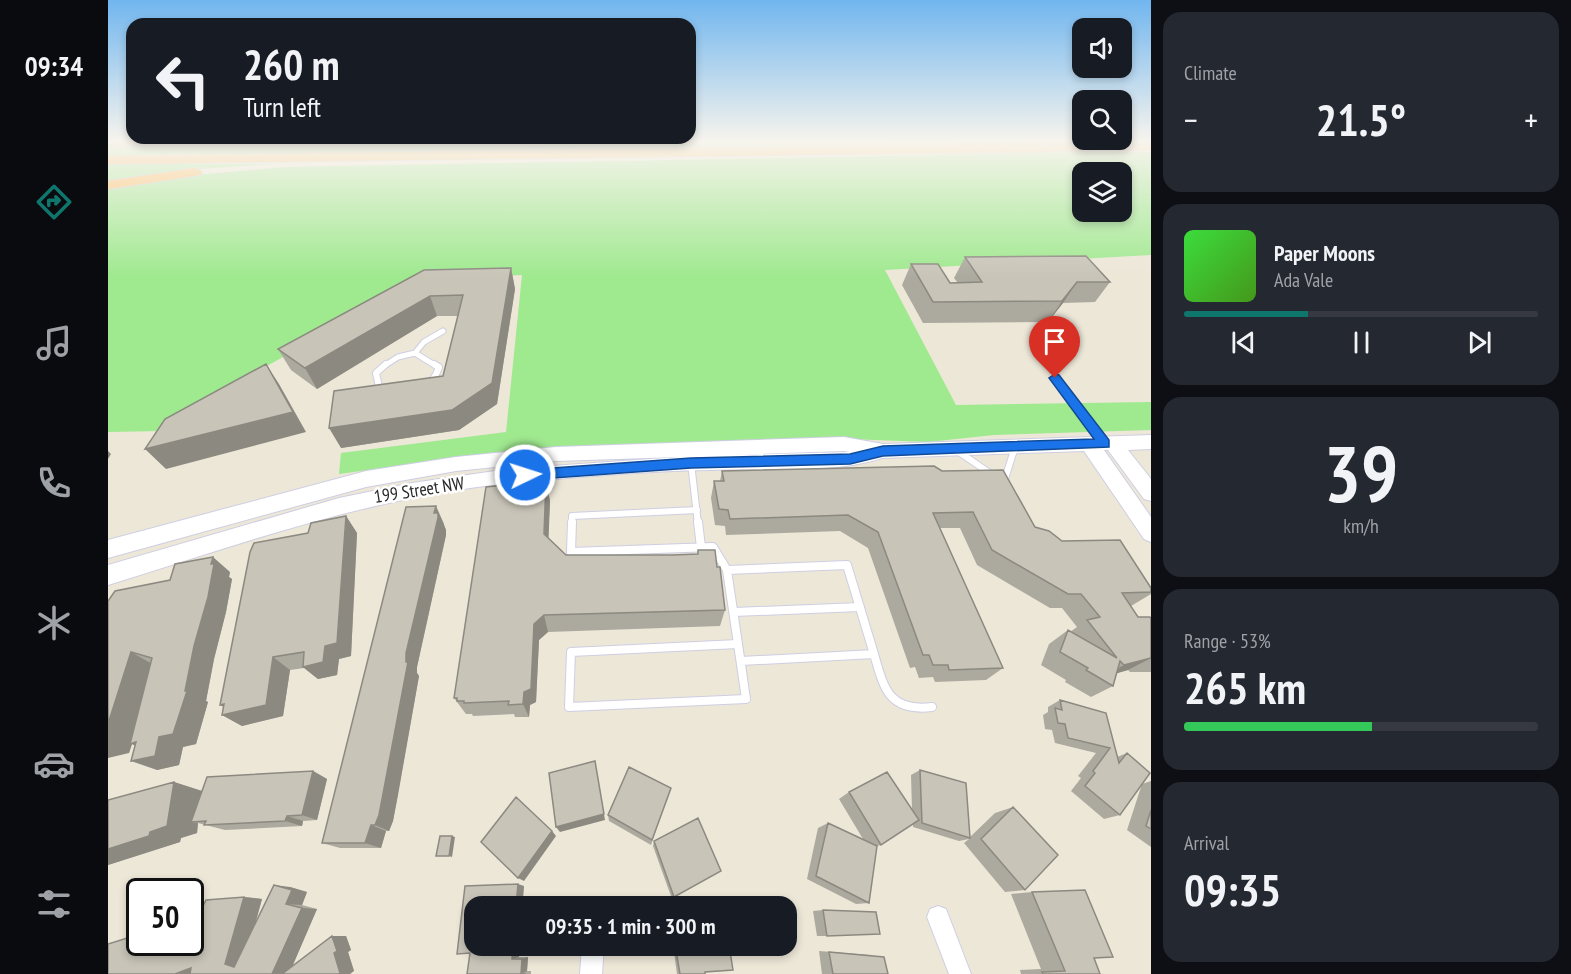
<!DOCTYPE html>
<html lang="en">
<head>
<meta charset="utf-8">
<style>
	:root { --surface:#171b24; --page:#242831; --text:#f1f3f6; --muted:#9ea1a6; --line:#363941; --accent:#0f766e }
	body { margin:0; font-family:"PT Sans Narrow",sans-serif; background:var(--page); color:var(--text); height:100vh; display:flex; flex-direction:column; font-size:22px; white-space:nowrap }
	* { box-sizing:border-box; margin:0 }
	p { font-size:20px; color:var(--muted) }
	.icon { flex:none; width:33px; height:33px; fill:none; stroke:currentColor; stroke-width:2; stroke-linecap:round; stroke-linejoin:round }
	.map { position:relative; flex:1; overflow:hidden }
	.side { display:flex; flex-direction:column; gap:12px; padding:12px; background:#0d0f14; width:420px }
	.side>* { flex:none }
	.guide { position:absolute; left:18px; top:18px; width:570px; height:126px; border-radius:18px; box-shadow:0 3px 9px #0003; background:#171b24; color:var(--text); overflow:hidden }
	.fabs { position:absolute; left:964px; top:18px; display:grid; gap:12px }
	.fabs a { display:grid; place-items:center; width:60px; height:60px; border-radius:12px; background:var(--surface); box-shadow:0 3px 9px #0003; font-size:30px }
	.speed { position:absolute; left:18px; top:878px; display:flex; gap:12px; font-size:30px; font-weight:700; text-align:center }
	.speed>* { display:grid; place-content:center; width:78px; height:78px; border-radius:50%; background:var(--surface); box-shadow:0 3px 9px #0003; line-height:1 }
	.speed .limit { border:3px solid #111; border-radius:9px; background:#fff; color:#111 }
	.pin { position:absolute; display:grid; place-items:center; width:51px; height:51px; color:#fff; margin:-62px -26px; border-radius:50% 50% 50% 0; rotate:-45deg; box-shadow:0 0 6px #0007 }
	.pin .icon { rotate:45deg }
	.me { position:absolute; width:66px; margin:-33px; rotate:86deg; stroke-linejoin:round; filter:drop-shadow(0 0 4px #0008) }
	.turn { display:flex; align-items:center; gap:21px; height:126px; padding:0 18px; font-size:27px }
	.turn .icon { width:78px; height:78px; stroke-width:2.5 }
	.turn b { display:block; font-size:42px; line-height:51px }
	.big { font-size:45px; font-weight:700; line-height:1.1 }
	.side .tile { flex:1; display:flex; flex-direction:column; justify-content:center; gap:9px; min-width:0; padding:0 21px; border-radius:18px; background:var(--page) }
	.side .dial { align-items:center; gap:0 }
	.dial b { font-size:78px; line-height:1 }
	.song { display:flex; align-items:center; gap:18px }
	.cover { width:72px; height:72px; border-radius:9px; background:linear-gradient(135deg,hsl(120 70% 55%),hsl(100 70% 35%)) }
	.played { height:6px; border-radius:3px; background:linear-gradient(90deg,var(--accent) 35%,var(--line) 35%) }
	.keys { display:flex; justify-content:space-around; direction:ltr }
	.heat { display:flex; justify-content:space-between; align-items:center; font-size:33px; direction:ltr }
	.charge { height:9px; border-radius:4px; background:linear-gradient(90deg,#34c759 53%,var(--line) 0) }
	.trip { position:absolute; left:356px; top:896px; width:333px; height:60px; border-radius:18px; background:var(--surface); box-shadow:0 3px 9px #0003; font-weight:700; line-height:60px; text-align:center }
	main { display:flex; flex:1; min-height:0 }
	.tab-bar { display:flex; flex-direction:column; width:108px; justify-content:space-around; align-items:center; background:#090b0e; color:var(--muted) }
	.tab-bar .icon { width:42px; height:42px }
	.tab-bar .active { color:var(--accent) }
	.tab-bar b { font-size:27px; color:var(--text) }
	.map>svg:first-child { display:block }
	.green { fill:#9fe98f; fill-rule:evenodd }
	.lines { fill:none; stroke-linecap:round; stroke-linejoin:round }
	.lane-far2-casing { stroke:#cecee3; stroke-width:7 }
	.lane-far1-casing { stroke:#cecee3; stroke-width:8 }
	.lane-casing { stroke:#cecee3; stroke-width:10 }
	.street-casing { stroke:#cecee3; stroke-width:2 }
	.secondary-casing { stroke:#cecee3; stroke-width:2 }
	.highway-casing { stroke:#cbcbcb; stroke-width:2 }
	.lane-far2 { stroke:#fff; stroke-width:5 }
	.lane-far1 { stroke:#fff; stroke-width:6 }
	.lane { stroke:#fff; stroke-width:8 }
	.street { fill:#fff; fill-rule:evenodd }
	.secondary { fill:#fff; fill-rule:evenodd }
	.highway { fill:#ffb851; fill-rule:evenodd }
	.wall { fill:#aca99e }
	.shaded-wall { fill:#8c8981 }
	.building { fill:#c8c4b8; stroke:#8c8981; stroke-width:1.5 }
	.route { fill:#1a73e8; stroke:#114b97; stroke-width:1.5 }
	.labels { text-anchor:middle; stroke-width:5; stroke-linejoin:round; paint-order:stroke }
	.street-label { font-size:18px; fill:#282828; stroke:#fff }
</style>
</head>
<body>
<main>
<nav class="tab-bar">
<b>09:34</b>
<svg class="icon active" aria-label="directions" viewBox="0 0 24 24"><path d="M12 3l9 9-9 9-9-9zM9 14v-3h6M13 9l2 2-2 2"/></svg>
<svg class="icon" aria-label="music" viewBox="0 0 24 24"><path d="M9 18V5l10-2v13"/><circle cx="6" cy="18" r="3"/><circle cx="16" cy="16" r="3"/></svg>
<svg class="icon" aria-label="phone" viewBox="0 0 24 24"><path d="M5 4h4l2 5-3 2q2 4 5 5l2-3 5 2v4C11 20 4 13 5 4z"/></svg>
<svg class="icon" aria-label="climate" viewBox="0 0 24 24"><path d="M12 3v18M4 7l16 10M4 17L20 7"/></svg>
<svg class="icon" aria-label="car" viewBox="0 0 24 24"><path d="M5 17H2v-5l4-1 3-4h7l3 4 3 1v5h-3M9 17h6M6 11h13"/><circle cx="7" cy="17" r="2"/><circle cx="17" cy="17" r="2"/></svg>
<svg class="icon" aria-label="filters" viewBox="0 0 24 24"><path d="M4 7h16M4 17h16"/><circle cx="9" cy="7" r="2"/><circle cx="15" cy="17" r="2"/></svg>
</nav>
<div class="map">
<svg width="1043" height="974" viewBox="0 0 1043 974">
	<rect width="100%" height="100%" fill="#ede7d8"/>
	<path class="green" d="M317,140H1043L0,156V144Z
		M992,152H1043V255L777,270L848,405L1043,402V430L886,435L820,442L714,438L414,449L231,474L233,453L398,432L414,275L316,279L157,367L54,431L0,432V188L88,175L176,167ZM975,172H1014V212H975Z
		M0,164H165L91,169L0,182Z"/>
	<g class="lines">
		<g class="lane-far2-casing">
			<path id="lane-far2" d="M307,353L316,342L335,331
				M276,366L290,357L307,353L328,366"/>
		</g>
		<g class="lane-far1-casing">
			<path id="lane-far1" d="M278,364L268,373L271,387C295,398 322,395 331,367L326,364
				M947,378L996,443
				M848,450L886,476
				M583,463L590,524
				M896,482L907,447
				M464,524V516L589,510"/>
		</g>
		<g class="lane-casing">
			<path id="lane" d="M464,522L463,552L605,547L619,570L630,644
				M590,522L593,547
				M619,570L739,565L766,654L633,661
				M626,612L752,607
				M630,644L638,699L461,707L463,652Z
				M766,654C776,689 781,712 824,707"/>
		</g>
		<g class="street-casing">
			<path id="street" d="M830,906L838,909L863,974H841L819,917L822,909Z
				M474,945H496L494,974H472Z"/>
		</g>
		<g class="secondary-casing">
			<path id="secondary" d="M1043,435V449L1020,450L1043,479V501L1036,499L1000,450H996L1043,517V542L1036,539L976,451L774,458C727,474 654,468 603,470C537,471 470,477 404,483C265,496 132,544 0,585V565L231,498L304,483L401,469L571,457L448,461L348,471L258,487L0,558V540L258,471L348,457L448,447L736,437L775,444ZM736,451L742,452L620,455Z"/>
		</g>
		<g class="highway-casing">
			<path id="highway" d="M0,140H109L103,144L0,146Z
				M1043,142V150L0,164V156Z
				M87,168L94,172L92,175L0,189V181Z"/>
		</g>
		<use href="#lane-far2" class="lane-far2"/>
		<use href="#lane-far1" class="lane-far1"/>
		<use href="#lane" class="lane"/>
		<use href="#street" class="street"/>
		<use href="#secondary" class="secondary"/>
		<use href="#highway" class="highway"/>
	</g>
	<path class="wall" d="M857,257L1002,282L987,302L955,303L940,322L815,323L794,285L803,264L842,283H850L846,278Z
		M403,268L407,289L389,404L351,430L233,448L335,376L350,316H329L209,389L183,370L170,349L316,270Z
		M614,471H834L927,527L1043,588V594L1023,606L1030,617L1043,619V672H1022L1020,670L1009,673L1005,686L983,697L957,682L958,680L933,665L941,644L960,630L962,632L969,627L954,608H942L869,565L852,528H832L895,668L878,680L827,682L825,677L811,678L807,667L802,668L760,548L732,531L618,535L617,526L607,525L603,498L606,481H612Z
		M438,481L442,501L440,538L458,555H589L590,550L617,610L612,626L440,632L431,640L428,702L422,705L421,717H407L406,714L365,716L364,714H358L346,698Z
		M238,516L249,533L243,656L231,659L229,675L210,679L196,668L182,670L175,716L134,726L114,715L200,533Z
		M336,524V525L338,530V535L309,667V673L311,676L285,821L281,831H278L273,848H232L214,843Z
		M122,572L121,577L124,579L118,612L106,659L98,701L100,702L88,744L75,747L71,765L49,770L27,746L24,744L21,753L0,601L62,580Z
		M952,700L998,713L1009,757L1019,753L1012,815L996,819L963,791L973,778L970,776L988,753L947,743L944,730L937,729L935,715L940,712V707Z
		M812,770L862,837L887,813L905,807L917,890L897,892L856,843L861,839L851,841L805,827V824L773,845L769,846L761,903L748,904L699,879L710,828L720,823L755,839L731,799L741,792L804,810L803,775Z
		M205,771L219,779L209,820L195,821L194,826L117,830L90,823L89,833L73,838L72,842L0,865V800L66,782L94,791Z
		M1043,781V847L1019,830L1034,784Z
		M563,788L543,845L501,821L500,815Z
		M546,841L613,871L564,899L545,846Z
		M416,886L411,957H420L419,971H423V974H359Z
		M182,887L199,892L194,905L209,909L184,967L224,936H238L243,950L240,952L246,971L0,974L90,916L136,897L154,899L147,923Z
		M924,892L986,958L992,974H913L912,970L933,969L903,894Z
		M715,910L719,936H709L705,911Z
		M565,945H621L597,972V974H569Z
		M711,951L763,955L780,974H714Z"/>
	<path class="shaded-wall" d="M403,268L407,289L389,404L351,430L233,448L221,428L344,410Z
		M969,282L955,303L940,322L954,301Z
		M322,296L329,316L209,389L197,368Z
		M158,364L171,384L198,432L58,469L37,449Z
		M0,451L3,454L0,459Z
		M438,481L442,501L440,553L436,534Z
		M328,506L336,524V525L338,530V535L309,667V673L311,676L290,795L285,821L281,831L267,825L298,662V653Z
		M238,516L249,533L243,656L231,659L229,675L210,679L195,667L217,646Z
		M105,557L122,572L121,577L124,579L118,612L106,659L98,701L100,702L88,744L75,747L71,765L49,770L23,761L47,753L24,744L21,753L0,758V724L23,652L46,665L28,742L51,737L77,691Z
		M436,615L440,632L431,640L428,702L422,705L421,717L415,704L416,692L426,624Z
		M165,657L182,670L175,716L134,726L114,715L125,712L112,705Z
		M1043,658L1020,670L993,678L1016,665Z
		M488,769L497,820L452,832L448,827Z
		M205,771L219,779L209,820L194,815Z
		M66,782L94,791L83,822L90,823L89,833L73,838L72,842L0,865V849L42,832Z
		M179,816L195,821L194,826L177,821Z
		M263,825L278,831L273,848L257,843Z
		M444,831L448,836L416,881L410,878Z
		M344,836L347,837L344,857L341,856Z
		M410,884L416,886L414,906H408Z
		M166,885L182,887L199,892L194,905L178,904Z
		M136,897L154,899L137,962L126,967L117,964Z
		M194,908L209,909L181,974H164Z
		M224,936H238L243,950L240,952L246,971L242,974H230L226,953Z
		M405,945H412L411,957L404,959Z
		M420,957L419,971L413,974L414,959Z
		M83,968V974H67Z"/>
	<path class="building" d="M978,256L1002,282H969L954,301L825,302L803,264H830L842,283L874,282L857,257Z
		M403,268L384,383L344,410L221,428L226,391L335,376L355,295L322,296L197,368L170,349L316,270Z
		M158,364L185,412L37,449L57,419Z
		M826,466L834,471L895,470L927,527L941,531L954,541L1012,540L1043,588V592L1014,593L1030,617H1042L1043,619V658L1016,665L1012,661L1005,686L978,670L980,668L952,652L960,630L1009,658L979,620L992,617L973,594H960L884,550L865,512L825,513L895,668L841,670L840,665H825L821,655H815L770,532L740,515L622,519L620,510L611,509L606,481H616L614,471Z
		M438,481L436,534L458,555H564L590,554V550H607L609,567H612L617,610L436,615L426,624L423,689L416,692L415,704L400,705L401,701L356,703V701H349V698H346L378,487Z
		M328,506L326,513H330V518L298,653V662H300L271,815L267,825H263L257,843H214L298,507Z
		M238,516L229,643L217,646L215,662L195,667L196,652L165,657L158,705L114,715L116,704L112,705L142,552L146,543L200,533L203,523Z
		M105,557L103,564H106L100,597L86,646L77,691H79L65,734L51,737L47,756L23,761L28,742L22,744L44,658L23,652L0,724V601L7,591L62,580L67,564Z
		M952,700L998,713L1011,763L1019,753L1042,773L1012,815L977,786L987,773L985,771L1002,748L960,738L957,724L950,723L947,708L954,710Z
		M487,761L496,814L448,827L441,773Z
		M521,767L563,788L544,840L500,815Z
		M812,770L858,783L862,838L814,823Z
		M205,771L194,815L179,816L177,821L96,825L98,821L83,822L99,777Z
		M779,772L811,820L773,845L741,792Z
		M66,782L59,826L42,832L41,836L0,849V800Z
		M408,797L444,831L410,878L373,842Z
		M905,807L950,855L917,890L873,839Z
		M1043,810V829L1038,826Z
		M590,818L613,871L566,897L546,841Z
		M720,823L769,846L761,903L708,876Z
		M332,836H344L341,856H328Z
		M410,884L408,906H366V945H405L404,959H414L413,974H418H359L362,953L349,954L357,886Z
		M166,885L184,890L178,904L194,908L164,974H82L83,968L67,974H0V944L32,934V942H82V918L90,916L98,900L136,897L117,964L126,967Z
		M977,890L1005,957L986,958L992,974H935L934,972L957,971L924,892Z
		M616,902V906H569Z
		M715,910L768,912L772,934L719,936Z
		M224,936L229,951L226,953L232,973L230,974H174Z
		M567,945H621L625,970L597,972V974H572Z
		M721,952L776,957L780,974H725Z"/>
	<linearGradient id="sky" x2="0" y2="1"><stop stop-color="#71b6ef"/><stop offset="0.51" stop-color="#f7f4ed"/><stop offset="1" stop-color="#f7f4ed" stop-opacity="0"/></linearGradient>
	<rect width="1043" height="277" fill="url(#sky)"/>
	<path class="route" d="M947,374L951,375L1001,440V447L775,456L742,464L583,468L417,480L410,475L417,470L583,458L742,454L775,446L986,439L941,378Z"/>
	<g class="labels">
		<g class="street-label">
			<text transform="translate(311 490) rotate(-9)" y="6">199 Street NW</text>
		</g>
	</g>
</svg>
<div class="fabs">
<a><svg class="icon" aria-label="sound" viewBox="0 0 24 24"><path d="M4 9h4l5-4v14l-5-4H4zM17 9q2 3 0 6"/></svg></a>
<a><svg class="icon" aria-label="search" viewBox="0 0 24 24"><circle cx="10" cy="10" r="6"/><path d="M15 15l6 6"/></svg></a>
<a><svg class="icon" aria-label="layers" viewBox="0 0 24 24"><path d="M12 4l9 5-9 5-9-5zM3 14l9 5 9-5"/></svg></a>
</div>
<div class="speed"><div class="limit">50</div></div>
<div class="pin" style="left:947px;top:378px;background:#d93025"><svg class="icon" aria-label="arrive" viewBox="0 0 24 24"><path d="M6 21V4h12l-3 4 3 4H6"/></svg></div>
<svg class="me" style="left:417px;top:475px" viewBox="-20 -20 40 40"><circle r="17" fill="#1a73e8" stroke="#fff" stroke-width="3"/><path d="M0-11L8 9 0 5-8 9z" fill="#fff"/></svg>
<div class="trip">09:35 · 1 min · 300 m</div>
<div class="guide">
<div class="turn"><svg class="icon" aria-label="left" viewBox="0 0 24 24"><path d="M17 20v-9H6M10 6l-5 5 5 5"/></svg><div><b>260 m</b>Turn left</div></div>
</div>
</div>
<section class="side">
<div class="tile"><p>Climate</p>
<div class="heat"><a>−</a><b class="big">21.5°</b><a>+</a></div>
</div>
<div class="tile">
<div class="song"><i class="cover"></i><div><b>Paper Moons</b><p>Ada Vale</p></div></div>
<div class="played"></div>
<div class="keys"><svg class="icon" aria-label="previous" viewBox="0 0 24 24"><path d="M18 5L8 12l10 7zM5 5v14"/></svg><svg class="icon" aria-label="pause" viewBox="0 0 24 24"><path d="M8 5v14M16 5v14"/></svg><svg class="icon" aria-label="next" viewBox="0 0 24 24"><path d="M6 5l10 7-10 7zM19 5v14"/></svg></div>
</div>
<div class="tile dial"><b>39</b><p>km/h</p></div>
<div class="tile"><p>Range · 53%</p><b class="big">265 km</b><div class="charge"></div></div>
<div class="tile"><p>Arrival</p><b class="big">09:35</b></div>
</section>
</main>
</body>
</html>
